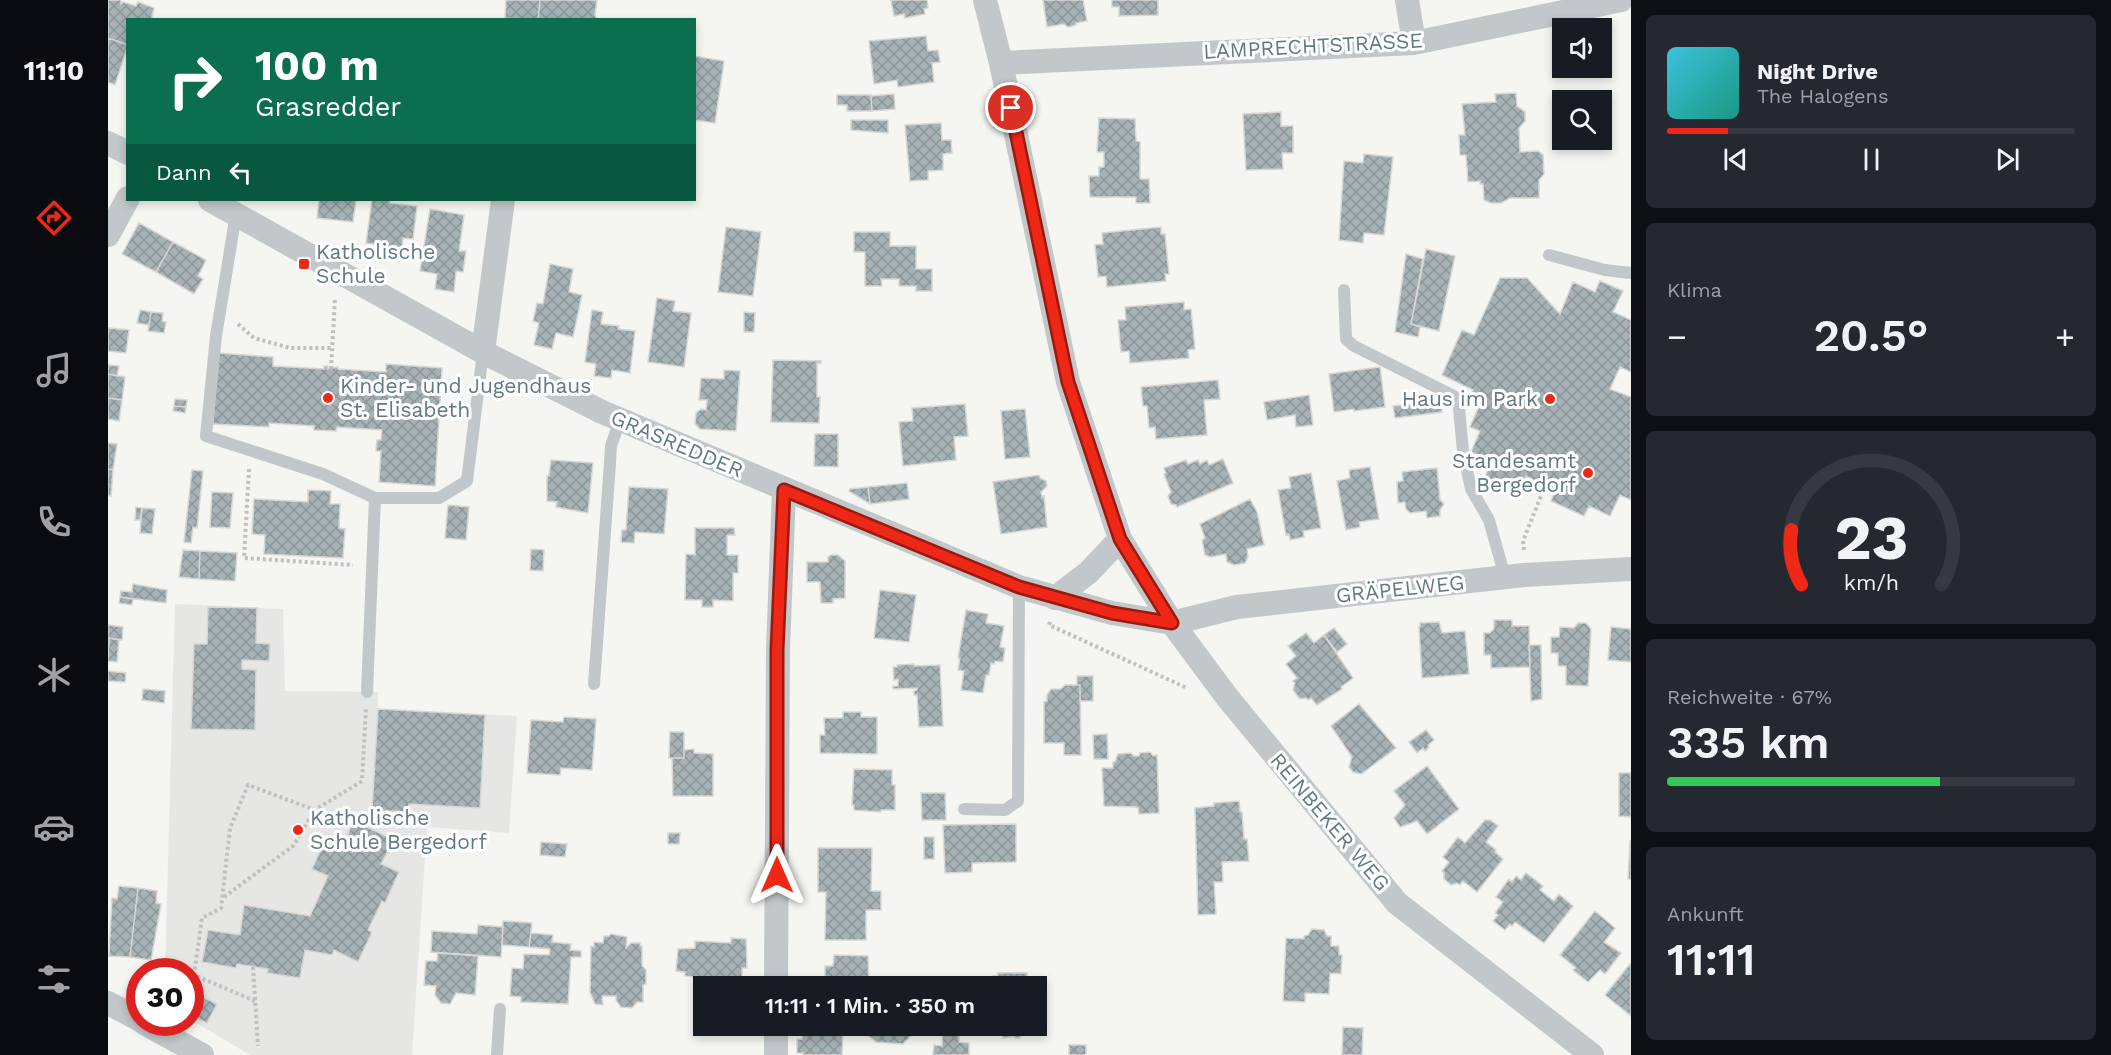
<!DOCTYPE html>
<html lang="de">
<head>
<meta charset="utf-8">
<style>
	:root { --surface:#171b24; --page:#242831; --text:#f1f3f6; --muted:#9ea1a6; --line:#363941; --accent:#ef2717 }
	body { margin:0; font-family:"Work Sans",sans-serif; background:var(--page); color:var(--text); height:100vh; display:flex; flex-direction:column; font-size:22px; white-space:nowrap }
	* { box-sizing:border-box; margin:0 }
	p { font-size:20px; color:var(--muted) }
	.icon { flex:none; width:33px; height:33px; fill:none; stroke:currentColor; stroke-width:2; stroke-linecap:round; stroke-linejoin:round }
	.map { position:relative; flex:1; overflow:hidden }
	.details { display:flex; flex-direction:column; gap:15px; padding:15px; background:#0d0f14; width:480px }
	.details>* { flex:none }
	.guide { position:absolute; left:18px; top:18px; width:570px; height:183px; border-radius:0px; box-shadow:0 3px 9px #0003; background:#0b6e4f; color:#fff; overflow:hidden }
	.fabs { position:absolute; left:1444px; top:18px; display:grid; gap:12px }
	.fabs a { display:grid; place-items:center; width:60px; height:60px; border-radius:0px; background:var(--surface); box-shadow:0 3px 9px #0003; font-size:30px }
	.speed { position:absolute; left:18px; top:958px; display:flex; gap:12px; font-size:30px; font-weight:700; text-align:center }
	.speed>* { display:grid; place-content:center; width:78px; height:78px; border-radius:50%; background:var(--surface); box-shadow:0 3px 9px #0003; line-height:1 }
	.speed .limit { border:9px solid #d22; background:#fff; color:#111 }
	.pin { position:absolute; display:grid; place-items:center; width:51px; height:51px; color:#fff; margin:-26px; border:3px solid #fff; border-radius:50%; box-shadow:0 2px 6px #0007 }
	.me { position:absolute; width:66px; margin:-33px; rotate:0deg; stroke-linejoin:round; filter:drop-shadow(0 0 4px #0008) }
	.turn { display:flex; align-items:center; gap:21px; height:126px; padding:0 30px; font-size:27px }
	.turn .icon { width:78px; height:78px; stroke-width:2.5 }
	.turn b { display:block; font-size:42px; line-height:51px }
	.then { display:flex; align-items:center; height:57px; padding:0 30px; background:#0003; gap:12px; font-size:22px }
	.big { font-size:45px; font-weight:600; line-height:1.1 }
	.details .widget { flex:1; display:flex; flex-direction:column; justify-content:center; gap:9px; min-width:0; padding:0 21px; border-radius:9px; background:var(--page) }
	.details .dial { align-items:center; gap:0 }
	.dial svg { height:156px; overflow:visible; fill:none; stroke:var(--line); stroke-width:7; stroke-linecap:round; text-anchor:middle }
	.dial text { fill:var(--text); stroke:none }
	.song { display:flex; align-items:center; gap:18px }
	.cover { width:72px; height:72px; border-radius:9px; background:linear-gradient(135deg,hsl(190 70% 55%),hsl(170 70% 35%)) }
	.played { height:6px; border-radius:3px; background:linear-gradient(90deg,var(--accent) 15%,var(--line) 15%) }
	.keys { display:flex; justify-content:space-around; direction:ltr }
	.heat { display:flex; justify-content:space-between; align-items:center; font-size:33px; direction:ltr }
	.charge { height:9px; border-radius:4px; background:linear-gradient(90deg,#34c759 67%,var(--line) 0) }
	.trip { position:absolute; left:585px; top:976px; width:354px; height:60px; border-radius:0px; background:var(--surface); box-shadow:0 3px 9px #0003; font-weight:600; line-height:60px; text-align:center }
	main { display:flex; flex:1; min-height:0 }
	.dock { display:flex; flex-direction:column; width:108px; justify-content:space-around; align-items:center; background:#090b0e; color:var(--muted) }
	.dock .icon { width:42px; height:42px }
	.dock .current { color:var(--accent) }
	.dock b { font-size:27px; color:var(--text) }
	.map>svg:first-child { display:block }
	.built { fill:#e6e6e4 }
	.building { fill:url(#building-cross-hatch); stroke:#d6d6d4; stroke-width:1.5 }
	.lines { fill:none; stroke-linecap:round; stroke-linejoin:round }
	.path { stroke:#bec0c2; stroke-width:4; stroke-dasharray:3 3; stroke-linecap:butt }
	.service { stroke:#c2c7c9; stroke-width:12 }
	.minor { stroke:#c2c7c9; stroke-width:24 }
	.route-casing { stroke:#9b190f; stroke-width:15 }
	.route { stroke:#ef2717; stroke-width:10 }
	.poi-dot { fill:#ef2717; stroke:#fff; stroke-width:2 }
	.labels { text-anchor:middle; stroke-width:6; stroke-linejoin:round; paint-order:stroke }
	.street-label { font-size:21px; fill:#627a84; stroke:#fff }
	.poi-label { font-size:21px; fill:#627a84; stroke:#fff; text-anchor:start }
</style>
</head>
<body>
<main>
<nav class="dock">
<b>11:10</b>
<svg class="icon current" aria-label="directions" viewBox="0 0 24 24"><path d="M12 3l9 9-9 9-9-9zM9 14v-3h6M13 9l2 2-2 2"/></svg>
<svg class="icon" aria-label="music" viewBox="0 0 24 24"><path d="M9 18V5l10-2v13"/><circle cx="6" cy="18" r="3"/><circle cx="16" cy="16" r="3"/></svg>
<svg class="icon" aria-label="phone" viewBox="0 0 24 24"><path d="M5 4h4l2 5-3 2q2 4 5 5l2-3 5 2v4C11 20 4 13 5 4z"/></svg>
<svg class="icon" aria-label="climate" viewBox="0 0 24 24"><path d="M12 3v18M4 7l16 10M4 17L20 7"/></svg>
<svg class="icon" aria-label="car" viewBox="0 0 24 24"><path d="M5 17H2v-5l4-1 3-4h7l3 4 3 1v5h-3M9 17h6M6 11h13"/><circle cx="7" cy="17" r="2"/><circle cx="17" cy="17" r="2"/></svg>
<svg class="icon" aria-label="filters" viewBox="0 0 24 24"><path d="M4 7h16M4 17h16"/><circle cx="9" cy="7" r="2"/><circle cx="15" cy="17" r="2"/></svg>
</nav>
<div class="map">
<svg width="1523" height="1055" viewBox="0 0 1523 1055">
	<defs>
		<pattern id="building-cross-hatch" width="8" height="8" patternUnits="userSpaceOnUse" patternTransform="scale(1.5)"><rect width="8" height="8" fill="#a6b2b5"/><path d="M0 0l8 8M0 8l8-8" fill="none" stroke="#8b9699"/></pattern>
	</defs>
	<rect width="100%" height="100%" fill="#f5f5f1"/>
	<path class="built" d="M67,604L175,609L177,691L270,692V709L409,716L401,833L319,827L304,1055H142L83,1020L82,972H57Z"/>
	<path class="building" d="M0,0H13V4L15,2L28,6L30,2L46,8L43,20H20V45L0,38Z
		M398,0H432L430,20L397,18Z
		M432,0H489L487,15L489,20H430Z
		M783,0H819L820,8L816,9L817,14L797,18L796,14L786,16Z
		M935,0H975L979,21L968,23V25L960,27L956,24L939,27Z
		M1004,0H1050V15L1011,16V7H1004Z
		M818,36L820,51L830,50L832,62L824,63L826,82L790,87L789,80L766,84L761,41Z
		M0,38L20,45L7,85L0,82Z
		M586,56L616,61L607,123L586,120Z
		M1408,93L1409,106L1417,112V121L1411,128L1412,152L1430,151L1435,155L1436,174L1431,180V198H1402L1393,203H1383L1376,200L1375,184H1372V181L1360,182L1358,155H1352L1351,135H1357L1354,104L1388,102L1387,94Z
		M786,94L787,109L764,111L763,96Z
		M729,95H763L764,111H739V105H729Z
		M1173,112V126H1185V153H1174L1175,169L1138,170L1135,114Z
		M991,118L1027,119L1028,141L1032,142V179H1041L1042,203H1028V197H982L981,176H991V167H996V152H989Z
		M743,120H780V133L743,130Z
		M833,123L834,140H843L844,153L835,154V170L820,171V180L802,181L797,125Z
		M1256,154L1285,157L1276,235L1256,233L1255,243L1231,240L1236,161L1255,163Z
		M211,200H248L245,222L209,218Z
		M264,200H282V203L309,206L305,239L295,238L294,248H291L290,252L277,251L278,246L258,243Z
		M322,209L356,215L351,251H358L355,272L348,271L346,292L327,289L329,274L312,271Z
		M31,223L65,242L48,272L14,254Z
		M618,227L653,232L645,296L610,292Z
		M1053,227V234H1057L1061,274H1057L1058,281L999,287L998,276L990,277L987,245L995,244L994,233Z
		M746,232H782V246H808V269H824V291H808V286H791V279H773L774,286H757V252H746Z
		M65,242L98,260L90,276L95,279L86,294L48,272Z
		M1318,249L1347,256L1331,331L1303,324Z
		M1298,254L1315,259L1303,324L1312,327L1310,337L1287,332Z
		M442,264L465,269L461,292L474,295L465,337L448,333L444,349L426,345L431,323L425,321L429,303L435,304Z
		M1392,278H1419L1452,314L1465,282L1487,292L1492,281L1515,291L1505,312L1523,320V372L1512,367L1502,389L1523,397V500L1512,495L1502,516L1481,506L1476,516L1443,501L1447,491L1418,476L1408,498L1374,483L1384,461L1363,452L1372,431L1362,427L1371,406L1361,401L1365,390L1334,375L1354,330L1366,335Z
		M549,298L567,301L565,311L583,313L576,367L540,362Z
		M1076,302V310L1083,309L1087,349L1080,350L1081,358L1022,363L1021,351L1013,352L1010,320H1018L1017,307Z
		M32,310L43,312L41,325L29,323Z
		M484,310L495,312L493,324L511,326L510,329L527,331L522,373L504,370L503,378L486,376L488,364L477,362Z
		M43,312L55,313L54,321L58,322L56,333L40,331Z
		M636,312L647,313L646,332H636Z
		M0,328L21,330L18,353L0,351Z
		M109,353L165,357V366L216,369V366H220L219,369L230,367V369L278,372V364L334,368L327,486L271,482L273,451H268L269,440H273L274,430L229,427L228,431L206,430V426L161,423V427L105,424Z
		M665,360L713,361V363H709V397H712L711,423L663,422Z
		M0,365L11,366L9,376L0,374Z
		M1272,367L1277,407L1246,411V409L1226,412L1221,374Z
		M616,370L632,371L628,431L592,429L587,424L588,413L593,409L598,410L599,400H591L593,378L616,379Z
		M0,374L17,377L14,400L0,398Z
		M1110,380L1112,399L1096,400L1099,435L1048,439L1047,427L1041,428L1039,406H1035L1033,387Z
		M1201,395L1205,425L1188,427L1187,415L1159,420L1156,402Z
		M0,398L14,400L11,421L0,419Z
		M67,399L79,400L78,407L66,406Z
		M1333,401L1334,412L1287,418L1285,406Z
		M857,404L860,436L846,437L848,460L795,466L791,422L805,421L804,408Z
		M66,406L78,407L77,413L65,411Z
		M917,409L922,457L897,459L893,411Z
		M707,434H730V467L706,466Z
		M0,443L9,444L5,470L0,469Z
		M1115,459L1125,483L1069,507L1068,505L1063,504L1060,496L1063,492L1056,474L1058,473L1056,468L1078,460L1080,464L1090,460L1092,464L1099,460L1101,465Z
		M443,460L485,463L480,513L448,507L449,502L439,501V476H441Z
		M1262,467L1271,519L1251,522L1252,527L1238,530L1229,481L1242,478L1241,470Z
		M1329,468L1332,500L1336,504L1332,510V516L1319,518L1318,511L1302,513L1298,509L1297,502L1290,503L1289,482L1295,481L1294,472Z
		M0,469L5,470L3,496L0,495Z
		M84,470L95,471L89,528L85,527L83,543L76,542Z
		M1203,473L1213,528L1195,531L1196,537L1182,540L1181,534L1178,535L1170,490L1183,488L1181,477Z
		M931,475L932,478L938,481L939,486L933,492L934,497L936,496L939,527L893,534L885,482Z
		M799,483L801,499L762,504L760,487Z
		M521,487L560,489L556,534L527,532L526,543L513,542L514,530H518Z
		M760,487L762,504L741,491L742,489Z
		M200,490L223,491L222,504H232L231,528L237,529L235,558L156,554L157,535L144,534L146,499L200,502Z
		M104,492L125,493L122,528L102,527Z
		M1142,499L1149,512L1156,545L1139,549L1140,557L1137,563L1126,565L1119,562L1118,554L1103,557L1097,555L1094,540L1097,538L1092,524Z
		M340,505L361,507L358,540L337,538Z
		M28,507L34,508L32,520H27Z
		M34,508L47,509L44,534L32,533Z
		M587,528H626L627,535H619V555H630V573H625V601L605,600V607H594V600H577L578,554L587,555Z
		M423,549L436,550L435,571L422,570Z
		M75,550L92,551L91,579L71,577Z
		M92,551L129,553L127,581L91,579Z
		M723,555H730L737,561V598L725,599V603H713L712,582H699V562H720V557Z
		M25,584L59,590L58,603L12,597L13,591L24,592Z
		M772,590L808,595L801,642L766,638Z
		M12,597L25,599L24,605L11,603Z
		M100,607L149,608L148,643L162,644L161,661L134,660V669L148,670L147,730L83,729L86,644H99Z
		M858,610L880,614L878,623L896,626L892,647L897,648L895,662L887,661L886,664L883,663L881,675H878L875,693L853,690L856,671L850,670L852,658H850Z
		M1386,620H1404V626H1421L1422,667L1383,668V655H1376V633H1382L1386,629Z
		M1331,622L1334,633L1357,631L1361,674L1314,678L1311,627H1312V623Z
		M1470,623H1478L1483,629L1480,686L1458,685V666H1450V653H1443V637H1451L1452,627L1466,628Z
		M0,625L15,627L14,640L1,638L0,646Z
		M1503,627L1523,629V662L1500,660Z
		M1226,628L1239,644L1229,652L1216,635Z
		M1198,633L1206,643L1216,635L1245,678L1233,687L1234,689L1209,705L1203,698L1200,700L1198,698L1192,699L1185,690L1187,683L1185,681L1189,678L1178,664L1188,656L1180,646Z
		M1,638L11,640L9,662L0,661Z
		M1421,645H1433L1434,699L1423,701Z
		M806,664V666L832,665L835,726L811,727L809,695H806V691L809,690V688L785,689V686H790V679L786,680L785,667H789V665Z
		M0,671L18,673L17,682L0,681Z
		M969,676H985V701H972V685H969Z
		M957,685H972L973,755H956V743H936V702L939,701V695L943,689H953Z
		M35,689L57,691L56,703L34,700Z
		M1251,704L1288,748L1253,774L1245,772L1241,767L1244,757L1223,726Z
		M270,709L377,715L372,808L301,804L300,812L264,810Z
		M735,712H753V717H769V754L712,753V735H717L716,718H735Z
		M456,717L488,719L484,770L453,768L452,775L419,773L423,720L455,722Z
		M1318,730L1326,740L1320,745L1321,747L1317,751L1315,748L1309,753L1301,742Z
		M562,732H576V758H561Z
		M999,734L1000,759H986L985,735Z
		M586,749V753L605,754V796H565L564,758H576V750Z
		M1042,752L1045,756L1049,755L1051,813L1031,814L1030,807L996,806L994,768H1005V762H1007L1010,754L1023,753L1026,756H1031L1032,753Z
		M1319,766L1351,809L1319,834L1309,821L1292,827L1286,818L1297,805L1286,791Z
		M746,769L784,770V785H787V810H773V812L746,810V805H744Z
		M1511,773H1523V817L1511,816Z
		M813,793H837L838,820H814Z
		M1131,801L1132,812H1134L1136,839H1139L1141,861L1114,862L1115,882H1106L1108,914L1090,915L1087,808L1106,806V803Z
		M245,820L286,840L273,864L291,872L277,903L274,901L260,930L264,932L250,962L226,950L224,955L197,950L192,978L159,973L160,969L129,964L128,968L94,962L100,930L132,935L136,905L202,916L220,876L204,869L218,838L236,845Z
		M1377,820H1382L1390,826L1378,842L1388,850L1387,852L1395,859L1369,892L1355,881L1352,885L1349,883L1343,885L1336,879V872L1334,871L1341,862L1335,857L1350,837L1357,843Z
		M908,824V862L864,863V872L837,873L835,825Z
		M560,833H572L571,844H560Z
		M816,837H826V859H816Z
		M1522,841H1523V879H1520Z
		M433,842L459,844L457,857L432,855Z
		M710,848H764L763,891H773V910H758V940H717L718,892H710Z
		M1418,873L1435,886L1432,890L1446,901L1451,894L1465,906L1436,943L1407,922L1404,926L1402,924L1397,930L1385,921L1390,915L1387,913L1395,902L1388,897L1401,879L1404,882L1408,876L1413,880Z
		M11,886L30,888L22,957L1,956L4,898L9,899Z
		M30,888L49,891L48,903L53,904L43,960L22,957Z
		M1487,911L1507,928L1496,942L1513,953L1497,974L1492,970L1480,982L1465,970L1468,968L1452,955Z
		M395,921L424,923L421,947L394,945Z
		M370,925L395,927L393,957L323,952L324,931L369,934Z
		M1204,929L1216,930L1219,936H1223V946H1231V955H1234L1233,974L1222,973L1221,994L1197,993V1002L1175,1001L1178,938L1196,939V936L1200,935Z
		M423,933L445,935L444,942L463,944L462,950L473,951V957H463L460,1004L413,1002V997L402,996L404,968L415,969L416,954L441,955L442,949L421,947Z
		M503,934L519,937L518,948L523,943H532V946H534V966L538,970V984L535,985V1002H529L524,1008L513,1007L508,1000V996H494L495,1005L487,1004L482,992L483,946L486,947V942L495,943L496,936H501Z
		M623,938L638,939L639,968H634V979L624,978L623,984L586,982V977L577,976V972L568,971L570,949L587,948V941L623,943Z
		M330,953L370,956L367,995L348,993L342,1004L333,1003L327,995L328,986L316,985L318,961H329Z
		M726,955L760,956L761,987H725V980H717V966H725Z
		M1522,964L1523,965V1016L1497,995Z
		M890,973H919V977H924V987H885V976H890Z
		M82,991L109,1004L99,1023L82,1015Z
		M708,1026H755V1031L708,1028Z
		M755,1026H809V1029L795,1044L768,1042L755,1031Z
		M884,1026H922V1030L912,1036V1038H907V1036L895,1038V1036L884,1029Z
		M1235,1027L1255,1028L1254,1055H1234Z
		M694,1028L735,1029L734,1055H695V1053H689V1039H694Z
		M835,1031L851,1032V1042L861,1043V1055H825L826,1045L834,1046Z
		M961,1045H978V1055H961Z"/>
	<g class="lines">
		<path class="path" d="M130,324L146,338L182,348H224
			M223,369L227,298
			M141,469L136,558L245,565
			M1416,550L1415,541L1437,486
			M942,622L941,625L1079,688
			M116,897L185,846L207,810L254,781L258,708
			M145,967L150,1046
			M147,1001L86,975L94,918L113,908L122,828L140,785L207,810"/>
		<path class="service" d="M128,214L108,336L98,436L215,474L267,498L259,692
			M1441,255L1497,270L1523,273
			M1236,290L1238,339L1246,346L1350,398L1355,451L1363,489L1381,520L1397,577
			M267,498H331L359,481L375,352
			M486,684L502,463L503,446L512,420
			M856,809L897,810L910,801L911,587
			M389,1055L392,1009"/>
		<path class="minor" d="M877,0L893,63L960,382L1012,539L1064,623L1119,697L1289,903L1484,1055
			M1299,0L1306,43
			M893,63L1306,43L1513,0
			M0,143L20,153
			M102,200L375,352L494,412L911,587L1004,613L1064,623L1129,607L1416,575L1523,569
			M0,235L20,198
			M375,352L395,200
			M947,598L981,572L1012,539
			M668,987L670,650L676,490
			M0,1003L32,1020
			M36,1023L94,1055
			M668,1055V1026"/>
	</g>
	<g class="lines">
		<g class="route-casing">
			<path id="route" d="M669,875V650L676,490L911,587L1004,613L1064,623L1012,539L960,382L903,108"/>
		</g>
		<use href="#route" class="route"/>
	</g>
	<g class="poi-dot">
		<rect x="190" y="258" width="12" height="12" rx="3"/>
		<circle cx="220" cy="398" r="6"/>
		<circle cx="1442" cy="399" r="6"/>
		<circle cx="1480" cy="473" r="6"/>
		<circle cx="190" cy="830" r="6"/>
	</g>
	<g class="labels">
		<g class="street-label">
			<text transform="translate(1205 46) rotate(-3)" y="7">LAMPRECHTSTRASSE</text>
			<text transform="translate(569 444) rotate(23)" y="7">GRASREDDER</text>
			<text transform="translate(1292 589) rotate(-6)" y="7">GRÄPELWEG</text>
			<text transform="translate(1222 822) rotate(50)" y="7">REINBEKER WEG</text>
		</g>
		<g class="poi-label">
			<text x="208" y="259">Katholische<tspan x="208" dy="24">Schule</tspan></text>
			<text x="232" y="393">Kinder- und Jugendhaus<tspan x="232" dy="24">St. Elisabeth</tspan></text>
			<text x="1430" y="406" text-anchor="end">Haus im Park</text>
			<text x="1468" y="468" text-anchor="end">Standesamt<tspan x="1468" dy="24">Bergedorf</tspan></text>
			<text x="202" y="825">Katholische<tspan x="202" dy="24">Schule Bergedorf</tspan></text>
		</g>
	</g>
</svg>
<div class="fabs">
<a><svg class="icon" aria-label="sound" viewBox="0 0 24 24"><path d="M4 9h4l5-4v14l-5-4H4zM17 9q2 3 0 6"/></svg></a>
<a><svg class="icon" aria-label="search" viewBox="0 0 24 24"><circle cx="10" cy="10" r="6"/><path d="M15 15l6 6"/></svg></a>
</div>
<div class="speed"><div class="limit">30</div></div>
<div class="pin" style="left:903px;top:108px;background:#d93025"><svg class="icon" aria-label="arrive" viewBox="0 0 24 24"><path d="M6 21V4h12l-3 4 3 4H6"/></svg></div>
<svg class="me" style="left:669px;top:875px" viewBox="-20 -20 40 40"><path d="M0-17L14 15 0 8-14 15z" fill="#ef2717" stroke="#fff" stroke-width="4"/></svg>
<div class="trip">11:11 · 1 Min. · 350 m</div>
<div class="guide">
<div class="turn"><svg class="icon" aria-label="right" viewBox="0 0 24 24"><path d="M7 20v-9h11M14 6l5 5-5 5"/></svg><div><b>100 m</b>Grasredder</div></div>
<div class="then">Dann<svg class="icon" aria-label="left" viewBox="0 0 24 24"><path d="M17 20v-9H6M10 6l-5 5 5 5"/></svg></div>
</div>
</div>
<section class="details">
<div class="widget">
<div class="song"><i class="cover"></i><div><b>Night Drive</b><p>The Halogens</p></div></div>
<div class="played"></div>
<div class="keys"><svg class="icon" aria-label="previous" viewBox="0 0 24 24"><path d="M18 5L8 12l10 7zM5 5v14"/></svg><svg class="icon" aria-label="pause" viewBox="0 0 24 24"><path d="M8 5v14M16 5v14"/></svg><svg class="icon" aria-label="next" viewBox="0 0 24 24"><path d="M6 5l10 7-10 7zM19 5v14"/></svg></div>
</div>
<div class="widget"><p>Klima</p>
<div class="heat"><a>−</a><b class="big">20.5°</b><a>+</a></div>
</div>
<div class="widget dial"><svg viewBox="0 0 100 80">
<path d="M14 69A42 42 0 1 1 86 69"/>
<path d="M14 69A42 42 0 0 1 9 41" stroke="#ef2717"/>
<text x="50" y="56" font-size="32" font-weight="700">23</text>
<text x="50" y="72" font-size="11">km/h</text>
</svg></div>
<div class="widget"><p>Reichweite · 67%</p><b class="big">335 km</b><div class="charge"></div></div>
<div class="widget"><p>Ankunft</p><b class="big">11:11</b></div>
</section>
</main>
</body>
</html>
